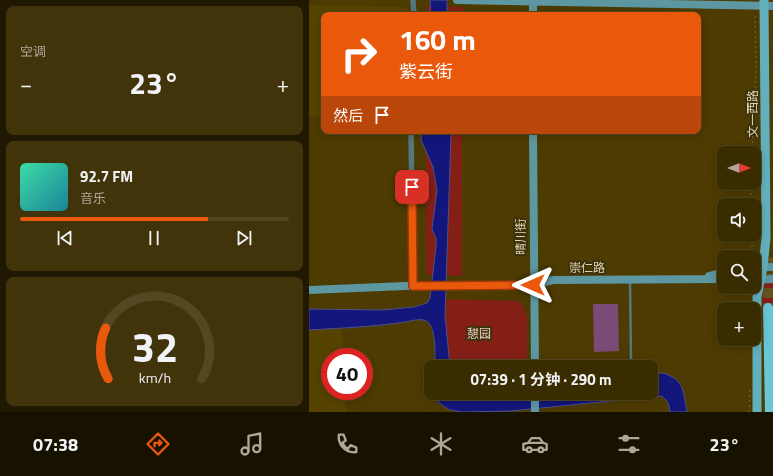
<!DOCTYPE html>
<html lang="zh">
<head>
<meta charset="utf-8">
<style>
	:root { --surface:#3a2c01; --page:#41340b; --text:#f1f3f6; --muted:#aba799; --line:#544823; --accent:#ea580c }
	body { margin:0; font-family:"Titillium Web","Noto Sans SC",sans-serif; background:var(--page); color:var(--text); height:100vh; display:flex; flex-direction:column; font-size:15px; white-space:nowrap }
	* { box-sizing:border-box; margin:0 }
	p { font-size:13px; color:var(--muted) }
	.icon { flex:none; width:22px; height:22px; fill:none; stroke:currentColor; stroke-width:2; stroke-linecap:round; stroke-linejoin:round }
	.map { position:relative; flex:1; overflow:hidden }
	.panel { display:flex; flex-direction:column; gap:6px; padding:6px; background:#201801; width:309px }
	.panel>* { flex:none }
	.top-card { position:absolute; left:12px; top:12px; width:380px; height:122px; border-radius:8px; box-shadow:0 2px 10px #0003,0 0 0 1px var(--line); background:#ea580c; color:#fff; overflow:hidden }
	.needle { width:26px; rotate:90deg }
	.tools { position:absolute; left:408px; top:146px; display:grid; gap:8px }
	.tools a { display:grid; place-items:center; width:44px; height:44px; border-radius:8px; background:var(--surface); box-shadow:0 2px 10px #0003,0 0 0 1px var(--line); font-size:20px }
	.speed { position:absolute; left:12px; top:348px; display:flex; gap:8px; font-size:20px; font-weight:700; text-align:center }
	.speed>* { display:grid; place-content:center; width:52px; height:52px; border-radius:50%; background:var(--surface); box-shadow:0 2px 10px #0003,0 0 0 1px var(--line); line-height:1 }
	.speed .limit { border:6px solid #d22; background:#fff; color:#111 }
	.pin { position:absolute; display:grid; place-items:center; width:34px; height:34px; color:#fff; margin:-17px; border-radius:8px; box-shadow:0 2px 6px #0006 }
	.me { position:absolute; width:44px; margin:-22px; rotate:270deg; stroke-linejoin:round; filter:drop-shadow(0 0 3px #0008) }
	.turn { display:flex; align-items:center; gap:14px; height:84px; padding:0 12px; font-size:18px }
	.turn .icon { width:52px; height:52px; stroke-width:2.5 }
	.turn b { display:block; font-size:28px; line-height:34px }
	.then { display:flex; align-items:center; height:38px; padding:0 12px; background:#0003; gap:8px; font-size:15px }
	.big { font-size:30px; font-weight:700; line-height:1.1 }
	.panel .widget { flex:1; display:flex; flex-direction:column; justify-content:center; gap:6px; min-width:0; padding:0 14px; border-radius:8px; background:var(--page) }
	.panel .dial { align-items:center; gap:0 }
	.dial svg { height:104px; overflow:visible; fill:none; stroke:var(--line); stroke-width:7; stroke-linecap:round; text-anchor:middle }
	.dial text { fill:var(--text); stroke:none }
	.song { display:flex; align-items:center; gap:12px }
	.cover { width:48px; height:48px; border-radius:6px; background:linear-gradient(135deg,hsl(160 70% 55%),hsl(190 70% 35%)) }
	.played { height:4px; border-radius:2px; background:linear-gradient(90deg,var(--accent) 70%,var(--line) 70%) }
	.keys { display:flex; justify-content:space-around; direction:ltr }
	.heat { display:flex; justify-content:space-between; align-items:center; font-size:22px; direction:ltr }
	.trip { position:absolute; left:115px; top:360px; width:234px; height:40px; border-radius:8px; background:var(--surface); box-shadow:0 2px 10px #0003,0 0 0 1px var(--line); font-weight:700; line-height:40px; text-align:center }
	.tabs { display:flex; height:64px; justify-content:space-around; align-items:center; background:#171200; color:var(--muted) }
	.tabs .icon { width:28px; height:28px }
	.tabs .active { color:var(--accent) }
	.tabs b { font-size:18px; color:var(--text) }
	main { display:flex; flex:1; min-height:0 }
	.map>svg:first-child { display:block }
	.built { fill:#574300 }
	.green { fill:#841f16 }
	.water { fill:#13167a; stroke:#504f8b }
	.building { fill:#7b4a77 }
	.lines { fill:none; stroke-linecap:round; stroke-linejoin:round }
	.highway-tunnel { stroke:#63521c; stroke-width:10; stroke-dasharray:10 5; stroke-linecap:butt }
	.path { stroke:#7b6b39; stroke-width:1; stroke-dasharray:2 3; stroke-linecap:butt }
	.lane { stroke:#54787e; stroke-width:2.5 }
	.street { stroke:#54787e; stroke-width:5.5 }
	.secondary { stroke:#5d97a1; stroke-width:8 }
	.primary { stroke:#63b0bd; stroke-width:9 }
	.highway { stroke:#68c6d5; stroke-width:10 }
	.route-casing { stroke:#983908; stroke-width:10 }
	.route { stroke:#ea580c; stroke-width:7 }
	.labels { text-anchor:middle; stroke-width:4; stroke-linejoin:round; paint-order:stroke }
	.street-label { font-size:12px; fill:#e0d4b3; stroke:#3e320d }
	.park-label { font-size:12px; fill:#eac9c4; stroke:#3e320d }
</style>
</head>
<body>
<main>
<section class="panel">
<div class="widget"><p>空调</p>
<div class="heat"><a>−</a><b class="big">23°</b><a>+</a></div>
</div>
<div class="widget">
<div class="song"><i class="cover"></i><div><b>92.7 FM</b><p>音乐</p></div></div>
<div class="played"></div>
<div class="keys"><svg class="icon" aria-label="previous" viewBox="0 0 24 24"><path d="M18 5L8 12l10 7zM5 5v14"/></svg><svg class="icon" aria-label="pause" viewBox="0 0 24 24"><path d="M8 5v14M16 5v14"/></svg><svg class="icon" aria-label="next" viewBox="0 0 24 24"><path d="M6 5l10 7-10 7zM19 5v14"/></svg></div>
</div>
<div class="widget dial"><svg viewBox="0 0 100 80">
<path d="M14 69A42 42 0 1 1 86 69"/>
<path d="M14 69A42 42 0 0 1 12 30" stroke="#ea580c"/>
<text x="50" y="56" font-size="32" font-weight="700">32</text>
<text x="50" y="72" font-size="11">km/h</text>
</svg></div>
</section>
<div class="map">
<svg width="464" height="412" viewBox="0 0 464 412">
	<rect width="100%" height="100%" fill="#4d3b01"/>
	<path class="built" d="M0,5L93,7H97L101,15H15V117L0,116Z
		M33,326L34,357H21V391H36L37,412H0V328Z"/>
	<path class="green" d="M118,6L154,7L155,15H116Z
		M117,131H153V276L118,274L117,270Z
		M456,283H464V308L454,313L453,295Z
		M134,299L209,301L213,304L218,317V367H139Z"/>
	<path class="water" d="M121,0H138V15H122Z
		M113,131H141L142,134L136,315L141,367H125C127,357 127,325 117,321C111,318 102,321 96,322C64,327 32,328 0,330V309L73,310L105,307L118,303L121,298L127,247V238L123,229L128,190L124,167L112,140Z
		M354,373C376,380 374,392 378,412H361C360,404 359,400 352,396L202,411L153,412L141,410L134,406L128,401L124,393H156L172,395L191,393H342V374Z"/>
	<path class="building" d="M284,304H309L310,351L285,352Z"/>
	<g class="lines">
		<path class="highway-tunnel" d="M459,258V308"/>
		<path class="path" d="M443,153L447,65L446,13
			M442,205V183
			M443,257V235
			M441,287V296
			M440,412L441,388"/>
		<path class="lane" d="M300,367L317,365L322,360L321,281"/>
		<path class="street" d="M104,0L105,15
			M102,131L104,286"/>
		<path class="secondary" d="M148,0L464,6
			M224,0V15
			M224,131L226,367
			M445,268L464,267
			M400,276L415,272
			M445,280L464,279
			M0,290L120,285H224L244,280L415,279
			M226,393V412"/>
		<path class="primary" d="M448,412V297L454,267L457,238L455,0"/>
		<path class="highway" d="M459,308L461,412"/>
	</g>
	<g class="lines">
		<g class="route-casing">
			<path id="route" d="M103,187L104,286L224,285"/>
		</g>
		<use href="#route" class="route"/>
	</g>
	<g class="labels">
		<g class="street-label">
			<text transform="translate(444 114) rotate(-90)" y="4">文一西路</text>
			<text transform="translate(212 237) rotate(-90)" y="4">晴川街</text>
			<text x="278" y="272">崇仁路</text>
		</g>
		<g class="park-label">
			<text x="170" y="338">憇园</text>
		</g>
	</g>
</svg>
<div class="tools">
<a><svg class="needle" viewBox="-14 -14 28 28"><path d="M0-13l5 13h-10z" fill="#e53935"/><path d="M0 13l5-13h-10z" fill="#aba799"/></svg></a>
<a><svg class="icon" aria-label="sound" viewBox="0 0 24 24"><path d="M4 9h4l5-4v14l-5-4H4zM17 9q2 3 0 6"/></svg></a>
<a><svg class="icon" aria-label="search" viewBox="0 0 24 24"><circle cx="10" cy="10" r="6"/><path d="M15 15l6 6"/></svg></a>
<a>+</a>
</div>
<div class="speed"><div class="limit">40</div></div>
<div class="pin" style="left:103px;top:187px;background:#d93025"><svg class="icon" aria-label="arrive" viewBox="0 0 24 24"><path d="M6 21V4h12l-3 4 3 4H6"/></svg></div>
<svg class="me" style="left:224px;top:285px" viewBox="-20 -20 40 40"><path d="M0-17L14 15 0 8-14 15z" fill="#ea580c" stroke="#fff" stroke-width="4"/></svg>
<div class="trip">07:39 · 1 分钟 · 290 m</div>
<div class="top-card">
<div class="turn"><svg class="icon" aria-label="right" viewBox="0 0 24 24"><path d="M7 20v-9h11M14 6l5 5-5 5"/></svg><div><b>160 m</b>紫云街</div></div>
<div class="then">然后<svg class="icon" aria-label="arrive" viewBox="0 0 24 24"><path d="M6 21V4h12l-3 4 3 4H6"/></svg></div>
</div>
</div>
</main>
<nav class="tabs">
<b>07:38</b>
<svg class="icon active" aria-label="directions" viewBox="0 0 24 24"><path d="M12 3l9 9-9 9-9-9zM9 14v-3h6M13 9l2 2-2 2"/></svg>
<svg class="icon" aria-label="music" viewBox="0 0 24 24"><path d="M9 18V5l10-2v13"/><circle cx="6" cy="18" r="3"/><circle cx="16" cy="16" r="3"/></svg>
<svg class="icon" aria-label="phone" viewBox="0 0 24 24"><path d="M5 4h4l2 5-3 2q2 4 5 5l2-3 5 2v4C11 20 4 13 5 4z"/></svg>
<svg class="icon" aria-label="climate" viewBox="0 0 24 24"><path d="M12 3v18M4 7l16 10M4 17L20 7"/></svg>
<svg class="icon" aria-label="car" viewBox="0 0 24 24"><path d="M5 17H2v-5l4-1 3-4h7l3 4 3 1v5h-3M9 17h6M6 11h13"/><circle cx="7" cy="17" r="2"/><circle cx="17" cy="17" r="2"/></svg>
<svg class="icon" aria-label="filters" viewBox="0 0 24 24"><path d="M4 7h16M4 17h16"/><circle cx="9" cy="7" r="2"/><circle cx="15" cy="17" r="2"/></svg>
<b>23°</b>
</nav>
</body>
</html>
